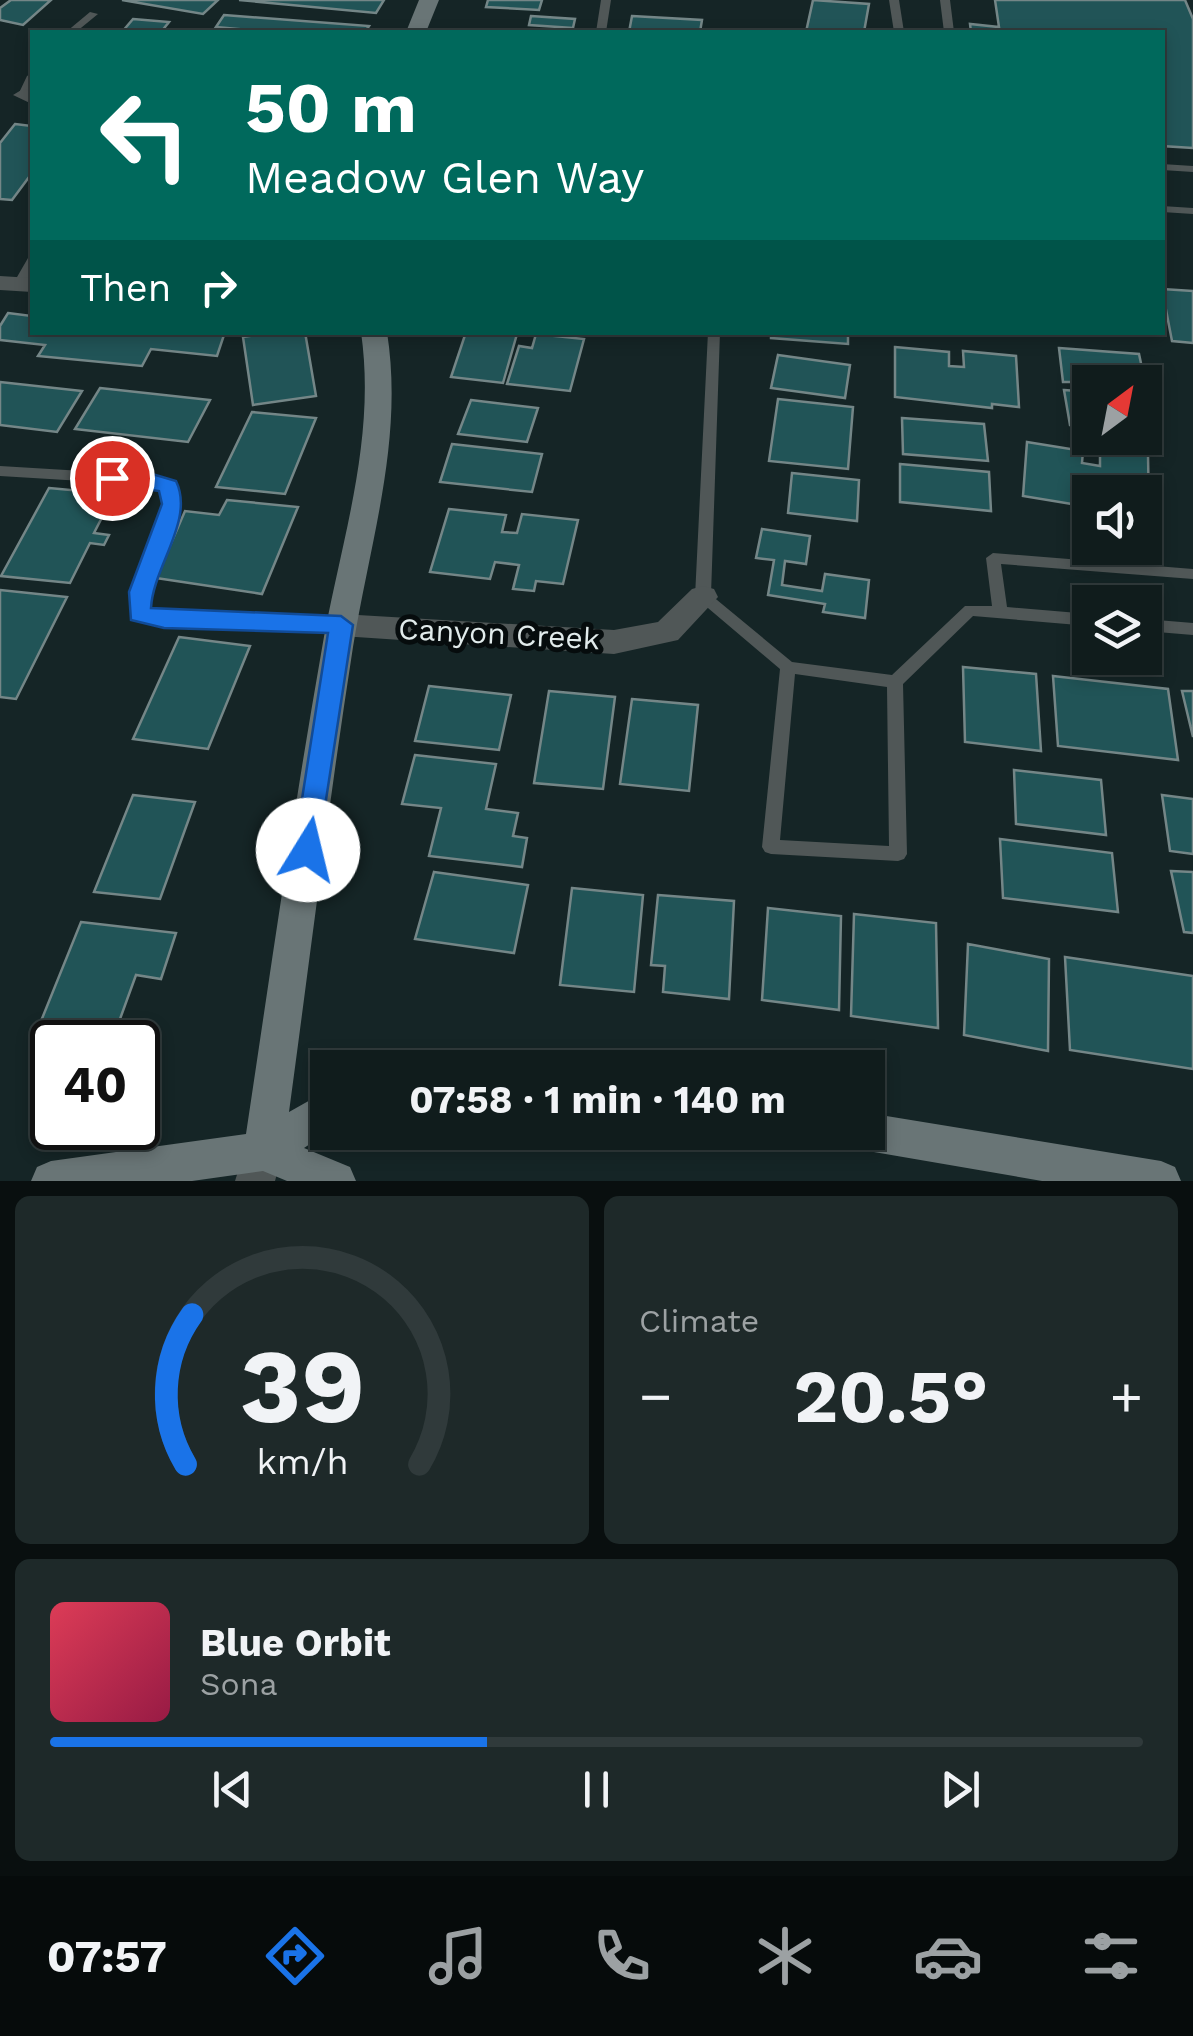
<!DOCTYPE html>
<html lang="en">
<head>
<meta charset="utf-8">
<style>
	:root { --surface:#101c1c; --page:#1e2929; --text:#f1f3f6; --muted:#9ca1a3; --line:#303a3b; --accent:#1a73e8 }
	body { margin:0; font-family:"Work Sans",sans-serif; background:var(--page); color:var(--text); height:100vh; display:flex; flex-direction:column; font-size:38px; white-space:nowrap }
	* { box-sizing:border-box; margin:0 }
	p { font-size:32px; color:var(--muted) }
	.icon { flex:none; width:55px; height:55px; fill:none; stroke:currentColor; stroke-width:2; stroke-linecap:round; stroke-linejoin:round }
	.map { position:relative; height:1181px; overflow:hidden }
	.panel { display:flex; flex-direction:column; gap:15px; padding:15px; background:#090f0f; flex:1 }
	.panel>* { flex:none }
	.banner { position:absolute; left:30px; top:30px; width:1135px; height:305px; border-radius:0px; box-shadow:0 5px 15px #0003,0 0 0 2px var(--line); background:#00695c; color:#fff; overflow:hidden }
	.needle { width:65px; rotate:32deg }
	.buttons { position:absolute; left:1072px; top:365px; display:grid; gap:20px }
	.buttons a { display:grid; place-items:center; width:90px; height:90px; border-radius:0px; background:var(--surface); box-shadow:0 5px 15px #0003,0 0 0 2px var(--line); font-size:50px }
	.speed { position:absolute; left:30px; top:1020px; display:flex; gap:20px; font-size:50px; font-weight:700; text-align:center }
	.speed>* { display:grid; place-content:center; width:130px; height:130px; border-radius:50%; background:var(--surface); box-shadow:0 5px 15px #0003,0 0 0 2px var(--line); line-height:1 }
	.speed .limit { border:5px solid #111; border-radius:15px; background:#fff; color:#111 }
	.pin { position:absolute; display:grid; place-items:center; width:85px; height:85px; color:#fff; margin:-42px; border:5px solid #fff; border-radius:50%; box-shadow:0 2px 10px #0007 }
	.me { position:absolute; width:110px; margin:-55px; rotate:9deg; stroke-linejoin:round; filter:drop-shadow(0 0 8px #0008) }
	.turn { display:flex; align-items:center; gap:35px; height:210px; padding:0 50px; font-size:45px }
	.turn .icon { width:130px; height:130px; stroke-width:2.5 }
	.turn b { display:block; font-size:70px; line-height:85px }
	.then { display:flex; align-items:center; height:95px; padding:0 50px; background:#0003; gap:20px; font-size:38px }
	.big { font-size:75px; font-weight:700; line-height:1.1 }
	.panel .card { flex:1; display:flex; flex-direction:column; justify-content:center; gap:15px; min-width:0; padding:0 35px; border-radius:15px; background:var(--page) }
	.panel .dial { align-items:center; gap:0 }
	.dial svg { height:260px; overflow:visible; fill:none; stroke:var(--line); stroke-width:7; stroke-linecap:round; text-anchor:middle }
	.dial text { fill:var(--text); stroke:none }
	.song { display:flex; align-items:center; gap:30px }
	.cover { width:120px; height:120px; border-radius:15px; background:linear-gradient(135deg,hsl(350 70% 55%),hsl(340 70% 35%)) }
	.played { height:10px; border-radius:5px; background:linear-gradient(90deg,var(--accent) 40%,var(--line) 40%) }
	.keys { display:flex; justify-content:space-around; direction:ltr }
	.heat { display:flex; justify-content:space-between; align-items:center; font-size:55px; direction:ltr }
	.panel .tiles { flex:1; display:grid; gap:15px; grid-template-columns:1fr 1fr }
	.card:last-child { grid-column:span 2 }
	.trip { position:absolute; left:310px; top:1050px; width:575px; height:100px; border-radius:0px; background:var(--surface); box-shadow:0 5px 15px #0003,0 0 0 2px var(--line); font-weight:700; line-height:100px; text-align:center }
	.tabs { display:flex; height:160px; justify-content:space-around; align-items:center; background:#060b0b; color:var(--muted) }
	.tabs .icon { width:70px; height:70px }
	.tabs .current { color:var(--accent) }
	.tabs b { font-size:45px; color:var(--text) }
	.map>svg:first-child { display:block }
	.building { fill:#215457; stroke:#748687; stroke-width:2.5 }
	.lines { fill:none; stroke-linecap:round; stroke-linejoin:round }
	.lane { fill:#505757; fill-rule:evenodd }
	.street { fill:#505757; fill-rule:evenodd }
	.secondary { fill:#697576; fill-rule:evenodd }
	.route { fill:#1a73e8; stroke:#114b97; stroke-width:2.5 }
	.labels { text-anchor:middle; stroke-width:10; stroke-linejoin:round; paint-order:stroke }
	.street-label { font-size:30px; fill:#e1ebeb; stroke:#060c0d }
</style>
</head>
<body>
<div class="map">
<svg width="1193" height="1181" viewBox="0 0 1193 1181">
	<rect width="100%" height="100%" fill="#152526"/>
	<path class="building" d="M11,0H51L23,25L0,20V8Z
		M122,0H218L203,14Z
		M239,0H384L376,13Z
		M488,0H542L539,10L486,7Z
		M813,0L869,4L864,32H806Z
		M995,0H1185L1193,19V148L1162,146V32H971L970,24L999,27Z
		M224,15L369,26L365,32H235L238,29L216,27Z
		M531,16L575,19L573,28L529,25Z
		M632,16L702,20L700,32H629Z
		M133,19L169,22L161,32H122Z
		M15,124L32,126V173L12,200L0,199V143Z
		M1162,289L1193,291V343L1172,341Z
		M8,313L32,316V332L224,335L217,356L151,349L142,366L38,356L45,345L0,340V326Z
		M274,332H305L316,396L253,405L243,337Z
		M466,332L517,334L503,383L451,377Z
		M771,332H848V344L771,338Z
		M536,334L584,339L570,391L507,384L519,346L532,348Z
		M895,347L949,352V366L964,367L963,351L1016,356L1019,407L992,404V408L895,397Z
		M1059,348L1139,354L1145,382H1063Z
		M778,355L850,365L845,398L771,388Z
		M0,382L82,391L57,432L0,425Z
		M100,388L210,400L188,442L75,429Z
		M1064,390L1090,392V426L1070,425Z
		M778,399L853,407L848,469L769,461Z
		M471,400L538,408L527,442L458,434Z
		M252,412L316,418L285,494L216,487Z
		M902,418L984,424L988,461L903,454Z
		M1027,442L1083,451L1082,463L1100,466V448L1148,455L1149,511H1145V492H1090V507L1023,496Z
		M452,444L542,454L532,492L440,482Z
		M900,464L989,472L991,511L900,502Z
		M792,473L859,480L857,521L788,513Z
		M49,488L114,494L94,533L109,535L104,545L90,543L70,583L1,576Z
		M227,500L298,507L262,594L156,578L185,511L219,515Z
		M449,509L506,515L502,532L517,533L522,514L578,520L563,584L536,581L534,591L513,589L519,565L495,562L490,579L430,572Z
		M762,529L810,536L806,564L785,561L782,585L822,591L825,574L869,580L865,618L823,612L825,604L768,595L774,560L756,558Z
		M0,590L67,597L16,699L0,697Z
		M179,637L250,646L208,749L133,739Z
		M963,667L1036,674L1041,751L965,742Z
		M1053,676L1168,689L1178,760L1058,746Z
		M429,686L511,695L499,750L415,741Z
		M549,691L615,697L603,789L534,783Z
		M1182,691H1193V737Z
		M632,699L698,705L689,791L620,784Z
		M415,755L496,764L486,809L518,813L513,836L527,838L522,867L429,856L441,808L402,804Z
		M1014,770L1101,780L1106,835L1016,824Z
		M133,795L195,802L160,899L94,892Z
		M1162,795L1193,799V854L1170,851Z
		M1000,839L1112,853L1118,912L1003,898Z
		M1171,871L1193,872V933L1184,932Z
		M434,872L528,885L514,953L415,939Z
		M572,888L643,895L634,992L560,985Z
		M658,895L734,901L729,999L663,992L665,966L651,965Z
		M768,908L841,916L839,1010L762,1000Z
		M854,914L936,923L938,1028L851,1016Z
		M81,922L176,933L161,979L136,975L112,1041L37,1031Z
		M968,944L1049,959L1048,1051L964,1035Z
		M1065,957L1193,976V1069L1070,1050Z"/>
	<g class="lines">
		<path class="lane" d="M601,0H611L606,32H596Z
			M889,0H899L904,32H894Z
			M940,0H950L954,32H944Z
			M90,12L98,14L76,32H66Z
			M32,73V86L28,95L19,97L18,95L27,76Z
			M1162,164L1193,166V172L1162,170Z
			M1162,206L1193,208V214L1162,212Z
			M28,258H32V271L23,287H15L13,284Z
			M708,332H720L711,595L792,662L892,675L965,606H992L986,558L993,553L1193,569V579L1001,564L1007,607L1090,614V626L973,616L903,684L907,854L904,859L898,861L771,854L765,852L762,847L780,669L695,597ZM795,674L887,687L889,846L780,840Z
			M0,466L149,475L173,483C187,524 153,569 147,610L164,613L341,619L346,621L349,625L346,629L341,631L164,625L134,618C125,580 166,534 161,489L148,485L0,476Z
			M1145,619L1193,623V635L1145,631Z"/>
		<path class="street" d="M23,89L32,91V104L13,95Z
			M0,276L32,278V292L0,290Z
			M703,586L714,589L718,597L678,640L614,654L341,636L330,633L326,625L330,617L341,614L614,630L658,622L692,589Z
			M263,1131L277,1137L283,1151L275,1181H235L249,1137Z"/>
		<path class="secondary" d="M419,0H439L426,32H406Z
			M361,332H387C404,440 370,541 353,647C329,801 310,957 289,1112L328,1090V1132L304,1148L350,1167L356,1181H287L263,1171L192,1181H31L37,1167L51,1161L246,1134C270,974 293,813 321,654C339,546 377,443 361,332Z
			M868,1113L1161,1161L1175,1167L1181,1181H1042L868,1151L854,1146L848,1132H868Z"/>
	</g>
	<path class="route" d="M112,471L149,473L176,481C195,520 153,567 151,608L341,616L353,625L317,858L308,862L298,858L294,850L328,633L164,628L131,620L129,592L162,504L159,491L104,483L101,478Z"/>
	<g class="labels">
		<g class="street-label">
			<text transform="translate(499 634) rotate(3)" y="10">Canyon Creek</text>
		</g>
	</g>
</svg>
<div class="buttons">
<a><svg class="needle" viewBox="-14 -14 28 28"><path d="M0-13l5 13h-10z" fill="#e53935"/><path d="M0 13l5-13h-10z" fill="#9ca1a3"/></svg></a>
<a><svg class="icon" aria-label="sound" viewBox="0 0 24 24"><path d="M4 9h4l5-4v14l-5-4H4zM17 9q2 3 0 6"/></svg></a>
<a><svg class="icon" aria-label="layers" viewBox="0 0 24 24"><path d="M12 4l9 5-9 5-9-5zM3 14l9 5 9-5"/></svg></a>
</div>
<div class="speed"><div class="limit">40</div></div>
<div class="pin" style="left:112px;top:478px;background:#d93025"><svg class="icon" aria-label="arrive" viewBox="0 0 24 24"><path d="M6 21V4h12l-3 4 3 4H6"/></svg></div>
<svg class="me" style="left:308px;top:850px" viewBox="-20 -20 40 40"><circle r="19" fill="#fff"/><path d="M0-13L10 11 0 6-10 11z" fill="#1a73e8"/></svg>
<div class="trip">07:58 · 1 min · 140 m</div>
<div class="banner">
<div class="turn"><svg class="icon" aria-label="left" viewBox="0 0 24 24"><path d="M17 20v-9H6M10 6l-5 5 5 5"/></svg><div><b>50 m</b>Meadow Glen Way</div></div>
<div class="then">Then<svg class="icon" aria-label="right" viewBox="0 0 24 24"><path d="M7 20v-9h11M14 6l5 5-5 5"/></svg></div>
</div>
</div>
<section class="panel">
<div class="tiles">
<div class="card dial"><svg viewBox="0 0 100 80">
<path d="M14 69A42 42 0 1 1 86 69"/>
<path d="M14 69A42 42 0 0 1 16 23" stroke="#1a73e8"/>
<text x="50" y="56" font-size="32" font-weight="700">39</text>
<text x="50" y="72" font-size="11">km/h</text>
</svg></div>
<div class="card"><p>Climate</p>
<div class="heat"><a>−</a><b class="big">20.5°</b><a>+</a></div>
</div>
<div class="card">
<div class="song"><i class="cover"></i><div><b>Blue Orbit</b><p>Sona</p></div></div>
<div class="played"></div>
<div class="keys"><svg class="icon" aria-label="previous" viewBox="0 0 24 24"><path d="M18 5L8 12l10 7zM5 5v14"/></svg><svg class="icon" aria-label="pause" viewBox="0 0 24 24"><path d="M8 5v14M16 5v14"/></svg><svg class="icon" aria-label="next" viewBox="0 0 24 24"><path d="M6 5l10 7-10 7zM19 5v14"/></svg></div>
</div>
</div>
</section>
<nav class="tabs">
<b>07:57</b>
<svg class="icon current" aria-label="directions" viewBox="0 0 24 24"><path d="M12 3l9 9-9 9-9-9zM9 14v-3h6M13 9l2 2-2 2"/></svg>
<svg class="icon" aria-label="music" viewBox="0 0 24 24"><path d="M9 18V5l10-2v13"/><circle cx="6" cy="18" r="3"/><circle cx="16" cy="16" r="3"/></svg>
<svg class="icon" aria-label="phone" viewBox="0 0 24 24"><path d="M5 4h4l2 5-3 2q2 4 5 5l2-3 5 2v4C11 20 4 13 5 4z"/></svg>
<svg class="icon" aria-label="climate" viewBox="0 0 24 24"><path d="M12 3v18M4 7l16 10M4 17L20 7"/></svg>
<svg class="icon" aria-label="car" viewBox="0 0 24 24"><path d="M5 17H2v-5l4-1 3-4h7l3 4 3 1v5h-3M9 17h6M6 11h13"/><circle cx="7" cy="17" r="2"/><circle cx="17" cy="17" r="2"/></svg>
<svg class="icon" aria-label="filters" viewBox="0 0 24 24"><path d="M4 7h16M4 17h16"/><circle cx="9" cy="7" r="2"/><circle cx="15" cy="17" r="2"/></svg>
</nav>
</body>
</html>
